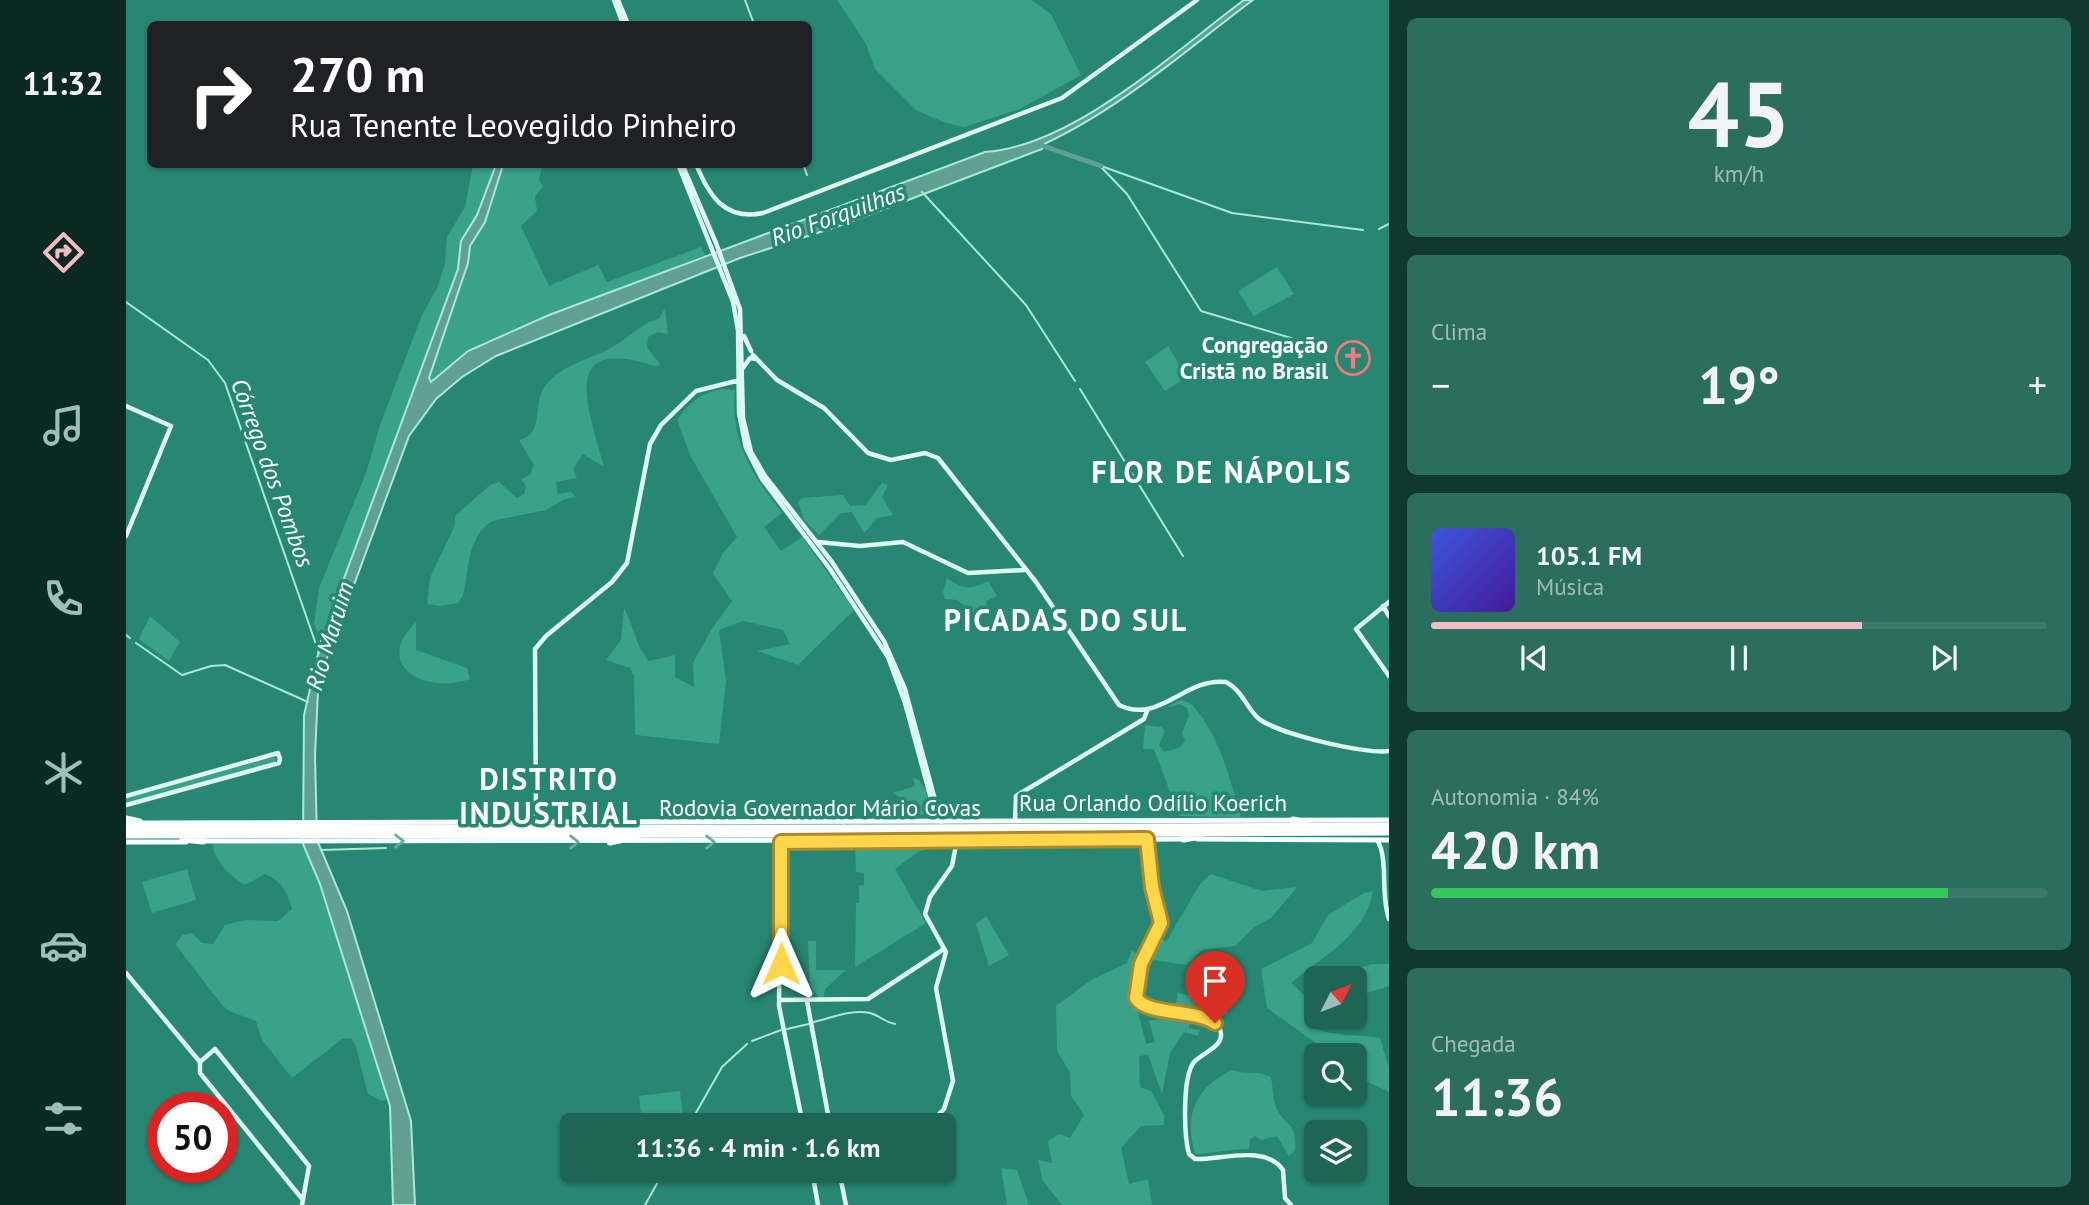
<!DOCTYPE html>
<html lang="pt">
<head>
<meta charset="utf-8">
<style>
	:root { --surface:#1e6556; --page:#2b6e60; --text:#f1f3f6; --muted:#a1bdb9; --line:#3c796c; --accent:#f1bcc2 }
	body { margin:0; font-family:"PT Sans",sans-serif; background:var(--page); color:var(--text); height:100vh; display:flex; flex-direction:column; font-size:26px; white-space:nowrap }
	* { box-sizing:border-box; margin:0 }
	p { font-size:23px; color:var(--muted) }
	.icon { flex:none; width:38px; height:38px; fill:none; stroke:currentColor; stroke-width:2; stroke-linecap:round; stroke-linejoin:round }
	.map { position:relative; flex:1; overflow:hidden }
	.panel { display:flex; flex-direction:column; gap:18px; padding:18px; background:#10382f; width:700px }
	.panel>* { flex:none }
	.top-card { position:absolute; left:21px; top:21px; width:665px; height:147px; border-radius:10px; box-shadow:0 2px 5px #0004; background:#202124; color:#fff; overflow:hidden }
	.needle { width:46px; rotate:48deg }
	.buttons { position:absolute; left:1178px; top:966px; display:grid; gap:14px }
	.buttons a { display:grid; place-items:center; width:63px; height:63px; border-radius:10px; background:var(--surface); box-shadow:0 2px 5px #0004; font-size:35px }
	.speed { position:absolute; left:21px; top:1092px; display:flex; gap:14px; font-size:35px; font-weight:700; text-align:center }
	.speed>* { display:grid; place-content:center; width:91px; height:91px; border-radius:50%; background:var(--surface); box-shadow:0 2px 5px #0004; line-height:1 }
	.speed .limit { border:10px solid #d22; background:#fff; color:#111 }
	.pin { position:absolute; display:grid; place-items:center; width:60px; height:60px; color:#fff; margin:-72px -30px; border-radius:50% 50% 50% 0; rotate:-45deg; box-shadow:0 0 7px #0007 }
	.pin .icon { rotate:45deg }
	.me { position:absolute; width:77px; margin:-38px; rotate:0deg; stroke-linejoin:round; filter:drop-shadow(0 0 5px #0008) }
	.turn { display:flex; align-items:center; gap:24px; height:147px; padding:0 28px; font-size:32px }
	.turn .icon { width:91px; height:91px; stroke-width:2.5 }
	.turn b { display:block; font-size:49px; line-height:60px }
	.big { font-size:52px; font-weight:700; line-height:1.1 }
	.panel .card { flex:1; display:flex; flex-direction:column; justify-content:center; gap:10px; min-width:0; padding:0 24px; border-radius:10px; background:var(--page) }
	.panel .dial { align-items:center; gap:0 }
	.dial b { font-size:91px; line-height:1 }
	.song { display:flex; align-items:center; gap:21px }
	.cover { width:84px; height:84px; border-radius:10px; background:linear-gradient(135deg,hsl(230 70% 55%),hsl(260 70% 35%)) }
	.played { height:7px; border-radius:4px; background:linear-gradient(90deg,var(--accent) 70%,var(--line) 70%) }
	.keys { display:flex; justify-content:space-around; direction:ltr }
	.heat { display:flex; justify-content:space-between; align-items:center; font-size:38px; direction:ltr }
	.charge { height:10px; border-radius:5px; background:linear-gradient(90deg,#34c759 84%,var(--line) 0) }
	.trip { position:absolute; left:434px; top:1113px; width:396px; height:70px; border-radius:10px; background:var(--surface); box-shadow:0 2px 5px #0004; font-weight:700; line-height:70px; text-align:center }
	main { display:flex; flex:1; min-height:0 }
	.dock { display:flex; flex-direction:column; width:126px; justify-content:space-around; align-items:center; background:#0c2822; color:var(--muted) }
	.dock .icon { width:49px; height:49px }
	.dock .current { color:var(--accent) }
	.dock b { font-size:32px; color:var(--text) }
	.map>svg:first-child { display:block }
	.green { fill:#39a289 }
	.water { fill:#60a092; stroke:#a8e9d8; stroke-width:2 }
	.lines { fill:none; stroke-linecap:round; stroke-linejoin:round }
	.stream { stroke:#a8e9d8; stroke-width:2 }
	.river { stroke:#60a092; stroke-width:5 }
	.secondary { stroke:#ddf7f2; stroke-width:4.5 }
	.primary { stroke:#f6fefc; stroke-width:5 }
	.highway { stroke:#fff; stroke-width:7 }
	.highway-bridge { stroke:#fff; stroke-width:7 }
	.oneway { stroke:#66ab9b }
	.route-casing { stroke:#a68a30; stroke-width:18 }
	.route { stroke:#ffd54a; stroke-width:12 }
	.labels { text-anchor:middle; stroke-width:7; stroke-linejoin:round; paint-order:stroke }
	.poi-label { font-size:23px; font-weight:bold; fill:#fff; stroke:#288772; text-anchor:end }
	.street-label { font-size:23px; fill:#fff; stroke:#288772 }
	.water-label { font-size:24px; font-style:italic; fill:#fff; stroke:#288772 }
	.district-label { font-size:30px; font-weight:bold; letter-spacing:2px; fill:#fff; stroke:#288772 }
</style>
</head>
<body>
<main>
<nav class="dock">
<b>11:32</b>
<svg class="icon current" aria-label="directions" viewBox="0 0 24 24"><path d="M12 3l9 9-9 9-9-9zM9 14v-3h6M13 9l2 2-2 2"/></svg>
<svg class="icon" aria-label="music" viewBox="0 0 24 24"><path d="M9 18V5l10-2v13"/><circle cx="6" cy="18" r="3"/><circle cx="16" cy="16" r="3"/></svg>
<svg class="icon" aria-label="phone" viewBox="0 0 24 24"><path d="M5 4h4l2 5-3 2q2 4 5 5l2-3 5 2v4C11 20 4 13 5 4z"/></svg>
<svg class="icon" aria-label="climate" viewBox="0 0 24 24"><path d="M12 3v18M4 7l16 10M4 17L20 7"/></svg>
<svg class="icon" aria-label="car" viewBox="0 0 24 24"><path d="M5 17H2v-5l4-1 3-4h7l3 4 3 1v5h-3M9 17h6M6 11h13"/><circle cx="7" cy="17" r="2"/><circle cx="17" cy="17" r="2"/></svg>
<svg class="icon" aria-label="filters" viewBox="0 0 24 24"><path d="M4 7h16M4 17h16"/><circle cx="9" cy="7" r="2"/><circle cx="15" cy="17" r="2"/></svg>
</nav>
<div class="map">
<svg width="1263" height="1205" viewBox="0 0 1263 1205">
	<rect width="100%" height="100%" fill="#288772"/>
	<path class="green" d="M711,0H905L925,14L955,75L894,109L838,127L820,123L790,110L749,69L740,44Z
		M347,165H370L351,215L335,241L332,269L195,641L188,624L193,588L240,473L254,425L296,315L312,286L319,263L321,237L339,207Z
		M377,165H416L413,180L417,186L409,197L411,211L395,226L423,286L472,265L481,282L575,247L579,255L359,342L342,351L305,382L303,379L342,263L344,246L359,222Z
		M1151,267L1168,294L1128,316L1112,291Z
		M539,308L542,334L532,332L522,337L521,347L534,364L531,367C430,332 463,410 478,467L457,454L447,469L451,478L430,482L432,494L445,492L450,497L439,499L420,510L366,521C341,538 343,569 337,596L332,603L314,606L301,604L304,578L329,525V516L364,485L373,482L391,498L398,494L400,486L395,479L404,475L408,465L393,440C419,435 406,403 419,386C438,362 464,361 488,346C503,338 517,321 533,319Z
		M1042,346L1061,377L1039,391L1019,362Z
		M597,389L609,390C604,440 626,475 656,513L638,527L655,551L676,537L728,610L672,665L631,651L664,644L657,630L617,621L593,630L600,681L593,744L509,735L508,676L504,668L480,660L495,640L498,608C508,626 509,645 523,661L549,655V677L568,687L567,663L585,630L606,601L587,573L597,553L611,537L565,457L551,420C564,402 575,393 597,389Z
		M756,483L762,485L756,497L767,515L751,518L738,533L726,512L715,513L693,535L678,520L672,502L676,498L717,495L724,506L740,505Z
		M821,578C837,590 845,590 862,581L871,596L860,601L861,609L850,613L847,622L839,621L836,611L839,606L831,600L819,599L817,592Z
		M24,616L54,642L43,661L13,639Z
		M290,622V650L341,668L344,679C300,695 245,666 290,622Z
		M1054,700C1059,702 1064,702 1068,707C1094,737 1104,779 1115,817L1053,816L1028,749H1017L1019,725L1035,727L1039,731L1033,745L1038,752L1053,748L1059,741L1056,733L1063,715L1061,708L1054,704L1040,708Z
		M148,757L151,759L149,763L0,804V798Z
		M787,778L793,780L800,790L805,815H791L780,801L767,793L789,786Z
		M176,843L194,884L262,1099L256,1101L242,1094L230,1047L225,1038L216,1039L166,1078L136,1040L130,1021L103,1011L96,1005L49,944L57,935L66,933L76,943L87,944L99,925L119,920L152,921L166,909C161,891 156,882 139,874L119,885C106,878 87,860 87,844Z
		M817,843L792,852L769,869L800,923L729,967L730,903H733V886L738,885V873L730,872L729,848Z
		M61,869L70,900L26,913L16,882Z
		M1085,874L1136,891L1171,887L1145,918L1127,928L1109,946L1076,950L1060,965L1021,959L1034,938L1040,942L1074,884Z
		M1247,891C1240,935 1196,957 1165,983L1187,1003L1188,1028C1207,1037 1233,1034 1254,1038L1263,1068V1092L1238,1080L1229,1086L1228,1055H1193L1191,1044L1141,1008L1135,969L1186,943L1202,915L1238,893Z
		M860,916L883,955L863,966L850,924Z
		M682,941H690V970H720L699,989L697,999H694L684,985Z
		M1006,950L1012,955C1003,991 1012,1009 1020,1044L1029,1042L1023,1021L1043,1017L1053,1022L1055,1014L1064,1016L1063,1028L1074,1030L1072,1036L1058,1032L1044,1053L1036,1094L1022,1055L1013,1056L1014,1087L1025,1091L1038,1115V1125L1015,1126L995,1148L1003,1184L1022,1179L1026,1205H936L917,1181L912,1160L926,1163L922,1141L933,1134L944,1138L958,1115L945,1096L944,1072L931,1051L930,1006L965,980L1001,963Z
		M1246,964H1263V986L1229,997L1228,978H1201Z
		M1052,993L1080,999L1085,1011L1099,1006L1101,1014L1084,1018L1049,1008Z
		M1106,1070C1120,1075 1131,1070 1145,1077C1147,1087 1147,1103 1152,1111C1162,1129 1170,1120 1169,1150L1163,1156L1151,1136L1135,1140L1129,1136L1124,1139L1123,1149C1104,1149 1089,1153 1069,1154C1058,1114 1069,1088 1106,1070Z
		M554,1091L557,1118L516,1123L513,1096Z
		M875,1168L891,1170L903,1205H881Z"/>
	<path class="water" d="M1118,0H1127C1060,50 994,109 918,144L916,149L719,224L614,258L370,356L336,377L310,399L283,436L198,666L192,691L189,755L191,840L221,911L285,1121L289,1205H267L264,1106L194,884L177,844L178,715L195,641L332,269L335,241L351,215L370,165H377L359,222L344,246L342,263L303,378L305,382L342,351L423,315L859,152C947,146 1048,52 1118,0Z"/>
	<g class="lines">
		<path class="stream" d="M619,0L628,24
			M677,164L681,175
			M975,166L1106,213L1237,230
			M975,167L1001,194L1075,311L1165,338
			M796,192L900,305L949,381
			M1253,229L1263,224
			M0,302L82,360L99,383L193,653
			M1177,342L1203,349
			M954,389L1057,556
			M0,635L4,638
			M10,643L56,675L85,666L99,665L182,702
			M195,850L260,848
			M688,1022C705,1018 727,1009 744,1013C753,1015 758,1022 769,1024
			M661,1029L683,1024
			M626,1041L655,1030
			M563,1125L596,1067L621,1044
			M519,1205L538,1171"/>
		<path class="river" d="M912,144L975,166"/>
		<path class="secondary" d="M488,0L497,24
			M492,0L502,24
			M552,164L607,302L612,330L613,413L620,448L636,479L704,569L762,657L779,703L811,821
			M556,164L590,243L614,309L617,418L625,452L639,476L706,562L758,641L779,689L815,822
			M570,164C583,196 599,221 637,213L936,98L1071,0
			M618,336L625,351
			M627,355L651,380L698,408L742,453L765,460L799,453L812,458L910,582L993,705C1033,725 1059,677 1100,682C1116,690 1120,707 1132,718C1149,733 1240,755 1263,751
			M617,368L624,358L630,359
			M0,406L45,426L0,536
			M692,542L734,546L777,542L842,573L899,570
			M1263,602L1230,629L1263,676
			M1257,606L1263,616
			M0,796L152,753L154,759L153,763L0,805
			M889,821L890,796L1018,719L1021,711
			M410,822L409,649L420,636L486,582L501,563L524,444L535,425L570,391L614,380
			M1021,839L1026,887L1035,923L1015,964L1010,998L1022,1008L1084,1019C1090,1023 1096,1028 1095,1036C1094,1048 1075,1054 1068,1062C1056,1077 1058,1136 1063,1154L1069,1159C1095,1160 1139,1144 1157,1170L1159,1198L1165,1205
			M1251,840C1263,858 1254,895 1263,919
			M655,843L653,1006L677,1125
			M0,973L74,1062
			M653,1000L742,999L818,949
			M681,1001L704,1125
			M74,1062L89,1049L183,1166L176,1205
			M74,1062V1073L177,1200
			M779,1125L812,1115L818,1109L827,1081L810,988L820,952L799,914L804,897L826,866L831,840
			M686,1171L692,1205
			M713,1171L720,1205"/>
		<path class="primary" d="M0,818L14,821
			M0,823L1263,820
			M1071,839L1263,840
			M871,840L1061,839
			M73,841L858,840
			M0,842H60"/>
		<path class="highway" d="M1167,820L1180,823
			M0,828H718
			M730,828L1263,826
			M730,834L1263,832
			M0,835L718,834
			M844,836L873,840
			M57,839L77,841
			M1058,839L1074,836
			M484,842L511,836"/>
		<path class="highway-bridge" d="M718,828H730
			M718,834H730"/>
	</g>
	<defs><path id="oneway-chevron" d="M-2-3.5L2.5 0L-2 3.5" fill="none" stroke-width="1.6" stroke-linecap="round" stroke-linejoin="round" transform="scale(1.75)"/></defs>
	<g class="oneway">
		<use href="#oneway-chevron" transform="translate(273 841)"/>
		<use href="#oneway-chevron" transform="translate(448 842)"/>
		<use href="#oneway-chevron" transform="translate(584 842)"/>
	</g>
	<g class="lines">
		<g class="route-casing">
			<path id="route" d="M655,964V842L1021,839L1026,887L1035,923L1015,964L1010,998C1021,1016 1070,1009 1089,1023"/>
		</g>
		<use href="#route" class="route"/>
	</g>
	<defs>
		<g id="church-ring" transform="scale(1.75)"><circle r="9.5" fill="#288772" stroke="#f07982" stroke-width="1.5"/><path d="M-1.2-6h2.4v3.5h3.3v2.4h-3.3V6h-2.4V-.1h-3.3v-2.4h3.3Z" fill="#f07982"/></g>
	</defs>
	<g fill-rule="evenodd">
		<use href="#church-ring" x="1227" y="358"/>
	</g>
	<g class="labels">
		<g class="poi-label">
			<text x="1202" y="353">Congregação<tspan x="1202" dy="26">Cristã no Brasil</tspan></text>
		</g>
		<g class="street-label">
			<text x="1027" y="811">Rua Orlando Odílio Koerich</text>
			<text x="694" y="816">Rodovia Governador Mário Covas</text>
		</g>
		<g class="water-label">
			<text transform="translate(712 215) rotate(-20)" y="8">Rio Forquilhas</text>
			<text transform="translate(146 473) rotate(70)" y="8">Córrego dos Pombos</text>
			<text transform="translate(204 636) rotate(-73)" y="8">Rio Maruim</text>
		</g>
		<g class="district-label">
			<text x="1096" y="483">FLOR DE NÁPOLIS</text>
			<text x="940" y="631">PICADAS DO SUL</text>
			<text x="423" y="790">DISTRITO<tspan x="423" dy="34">INDUSTRIAL</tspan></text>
		</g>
	</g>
</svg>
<div class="buttons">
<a><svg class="needle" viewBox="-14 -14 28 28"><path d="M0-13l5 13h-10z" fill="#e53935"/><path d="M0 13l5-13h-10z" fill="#a1bdb9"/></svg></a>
<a><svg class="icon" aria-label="search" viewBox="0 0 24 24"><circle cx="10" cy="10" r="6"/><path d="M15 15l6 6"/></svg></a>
<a><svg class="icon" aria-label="layers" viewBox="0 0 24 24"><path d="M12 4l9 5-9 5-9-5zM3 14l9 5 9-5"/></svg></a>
</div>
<div class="speed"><div class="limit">50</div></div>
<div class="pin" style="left:1089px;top:1023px;background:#d93025"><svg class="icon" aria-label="arrive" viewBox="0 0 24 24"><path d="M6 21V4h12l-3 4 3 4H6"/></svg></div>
<svg class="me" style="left:655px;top:964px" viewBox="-20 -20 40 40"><path d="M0-17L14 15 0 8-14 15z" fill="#ffd54a" stroke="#fff" stroke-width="4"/></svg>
<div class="trip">11:36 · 4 min · 1.6 km</div>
<div class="top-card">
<div class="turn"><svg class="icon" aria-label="right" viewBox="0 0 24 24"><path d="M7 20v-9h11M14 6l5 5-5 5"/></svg><div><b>270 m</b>Rua Tenente Leovegildo Pinheiro</div></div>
</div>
</div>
<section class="panel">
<div class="card dial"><b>45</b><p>km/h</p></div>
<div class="card"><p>Clima</p>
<div class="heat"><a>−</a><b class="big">19°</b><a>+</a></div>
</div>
<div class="card">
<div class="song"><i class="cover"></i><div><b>105.1 FM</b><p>Música</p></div></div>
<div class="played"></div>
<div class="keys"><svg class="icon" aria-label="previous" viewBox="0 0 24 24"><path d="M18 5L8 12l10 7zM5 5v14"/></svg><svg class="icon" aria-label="pause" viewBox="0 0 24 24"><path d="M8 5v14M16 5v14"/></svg><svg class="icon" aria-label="next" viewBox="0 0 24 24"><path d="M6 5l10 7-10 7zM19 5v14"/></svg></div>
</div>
<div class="card"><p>Autonomia · 84%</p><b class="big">420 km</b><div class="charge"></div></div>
<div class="card"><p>Chegada</p><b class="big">11:36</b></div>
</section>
</main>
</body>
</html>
